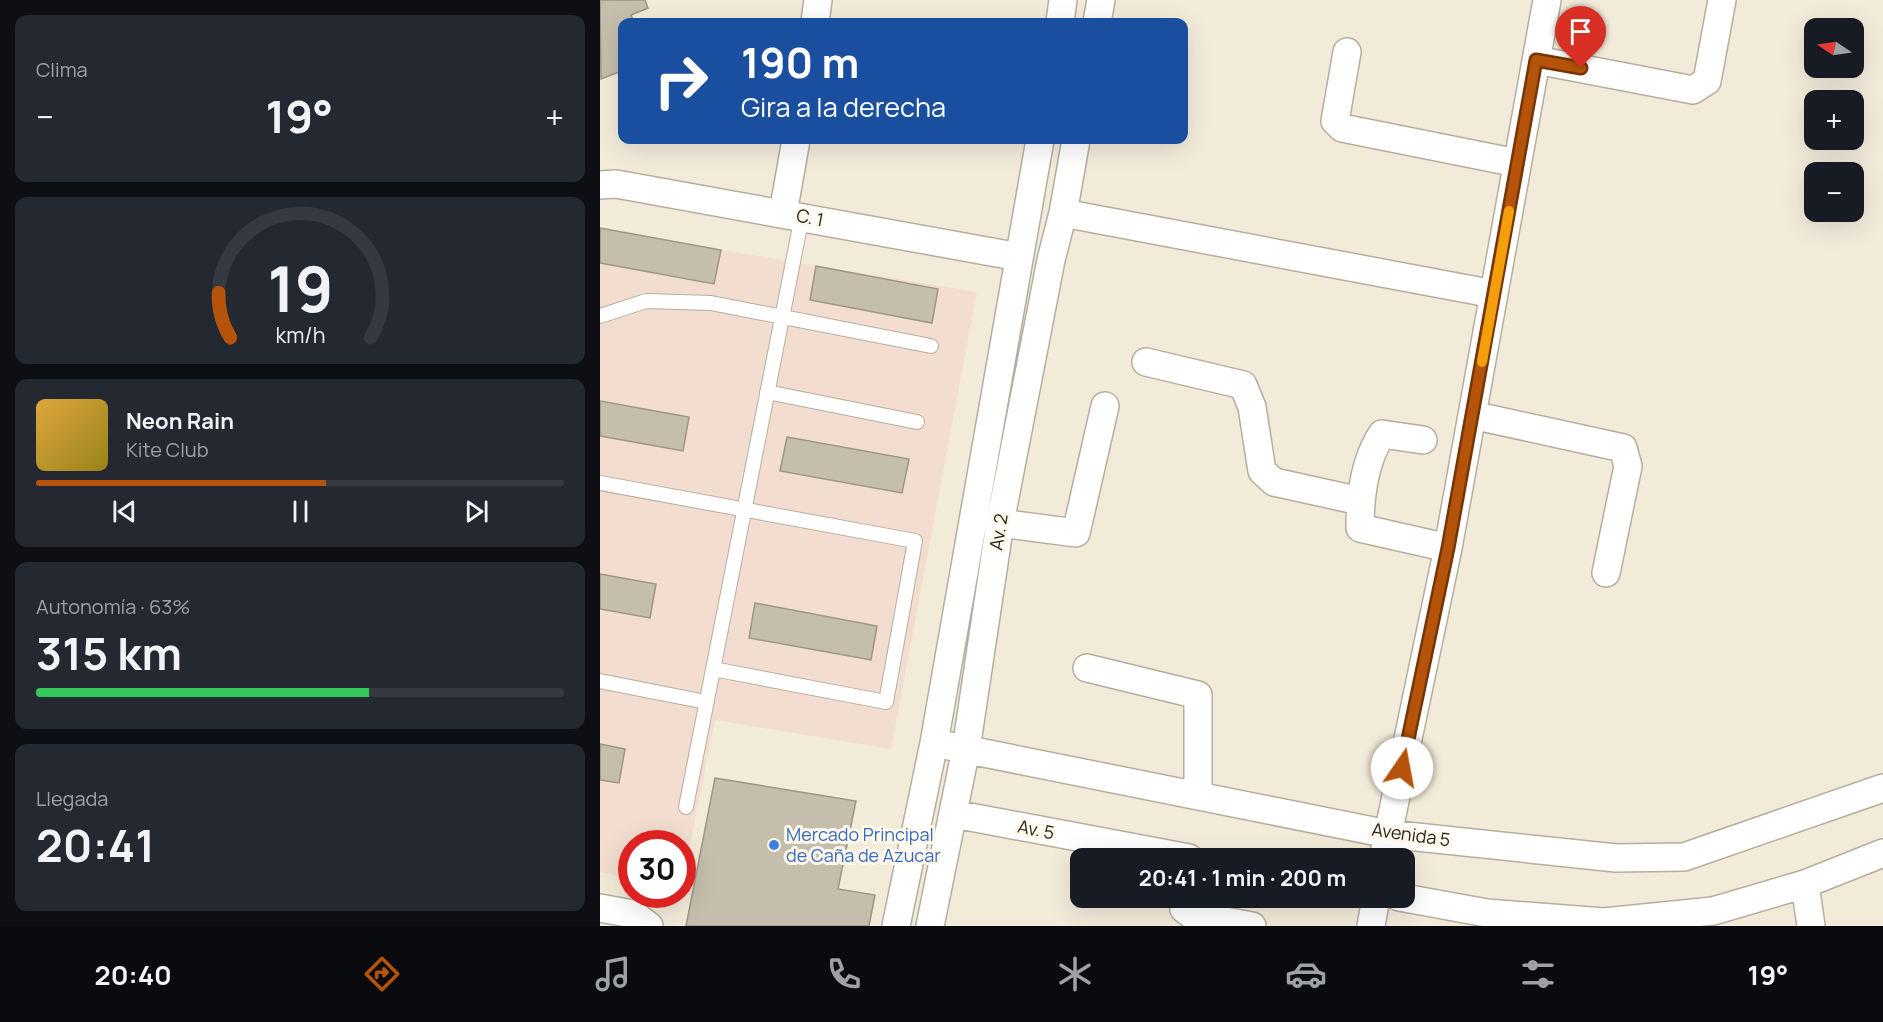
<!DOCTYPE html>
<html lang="es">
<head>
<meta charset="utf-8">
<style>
	:root { --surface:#171b24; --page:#242831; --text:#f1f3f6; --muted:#9ea1a6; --line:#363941; --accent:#b45309 }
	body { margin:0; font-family:Manrope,sans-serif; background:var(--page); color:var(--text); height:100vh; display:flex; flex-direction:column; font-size:22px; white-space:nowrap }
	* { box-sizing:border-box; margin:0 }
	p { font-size:20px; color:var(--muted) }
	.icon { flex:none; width:33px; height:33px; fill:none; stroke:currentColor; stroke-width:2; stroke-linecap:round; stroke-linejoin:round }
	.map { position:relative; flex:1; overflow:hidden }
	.drawer { display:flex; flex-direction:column; gap:15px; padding:15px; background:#0d0f14; width:600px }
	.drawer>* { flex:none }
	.top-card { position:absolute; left:18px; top:18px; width:570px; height:126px; border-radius:12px; box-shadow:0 6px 24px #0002; background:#1a4fa0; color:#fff; overflow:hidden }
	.needle { width:39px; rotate:283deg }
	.fabs { position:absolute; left:1204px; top:18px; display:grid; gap:12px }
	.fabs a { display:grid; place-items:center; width:60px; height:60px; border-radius:12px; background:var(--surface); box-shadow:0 6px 24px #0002; font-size:30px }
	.speed { position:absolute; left:18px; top:830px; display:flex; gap:12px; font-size:30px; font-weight:700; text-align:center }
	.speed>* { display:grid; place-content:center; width:78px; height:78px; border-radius:50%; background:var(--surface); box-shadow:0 6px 24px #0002; line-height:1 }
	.speed .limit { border:9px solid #d22; background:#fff; color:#111 }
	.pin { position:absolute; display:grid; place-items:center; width:51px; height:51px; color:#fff; margin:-62px -26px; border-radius:50% 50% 50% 0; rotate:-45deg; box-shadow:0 0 6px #0007 }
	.pin .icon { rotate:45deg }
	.me { position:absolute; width:66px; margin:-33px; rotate:12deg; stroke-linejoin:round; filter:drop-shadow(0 0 4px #0008) }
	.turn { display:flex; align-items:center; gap:21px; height:126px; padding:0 24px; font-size:27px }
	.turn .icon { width:78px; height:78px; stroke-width:2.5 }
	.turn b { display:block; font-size:42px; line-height:51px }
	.big { font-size:45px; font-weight:700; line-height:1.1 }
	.drawer .widget { flex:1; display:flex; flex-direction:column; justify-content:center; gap:9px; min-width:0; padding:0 21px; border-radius:12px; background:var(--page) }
	.drawer .dial { align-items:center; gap:0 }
	.dial svg { height:156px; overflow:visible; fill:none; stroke:var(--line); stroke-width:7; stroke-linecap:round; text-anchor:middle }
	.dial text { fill:var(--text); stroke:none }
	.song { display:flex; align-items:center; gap:18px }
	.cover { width:72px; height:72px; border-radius:9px; background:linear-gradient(135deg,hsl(40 70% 55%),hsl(50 70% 35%)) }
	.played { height:6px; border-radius:3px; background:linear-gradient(90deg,var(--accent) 55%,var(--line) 55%) }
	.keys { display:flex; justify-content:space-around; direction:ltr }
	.heat { display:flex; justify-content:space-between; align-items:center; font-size:33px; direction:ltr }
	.charge { height:9px; border-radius:4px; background:linear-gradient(90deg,#34c759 63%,var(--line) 0) }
	.trip { position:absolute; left:470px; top:848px; width:345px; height:60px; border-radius:12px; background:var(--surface); box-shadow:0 6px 24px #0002; font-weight:700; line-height:60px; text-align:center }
	.tabs { display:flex; height:96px; justify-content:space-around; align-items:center; background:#090b0e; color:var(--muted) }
	.tabs .icon { width:42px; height:42px }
	.tabs .on { color:var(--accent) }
	.tabs b { font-size:27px; color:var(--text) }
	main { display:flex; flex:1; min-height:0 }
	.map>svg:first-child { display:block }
	.industrial { fill:#f3ddd0 }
	.building { fill:#c5bead; stroke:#9d9686; stroke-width:1.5 }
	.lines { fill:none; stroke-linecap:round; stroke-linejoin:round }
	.service-casing { stroke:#b5ae9e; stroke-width:16 }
	.minor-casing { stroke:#b5ae9e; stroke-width:30 }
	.service { stroke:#fff; stroke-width:14 }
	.minor { stroke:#fff; stroke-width:27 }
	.route-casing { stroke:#753606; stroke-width:15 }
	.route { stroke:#b45309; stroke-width:10 }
	.slow { stroke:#f59e0b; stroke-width:10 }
	.shop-dot { fill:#3f7fe0; stroke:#fff8eb; stroke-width:2 }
	.labels { text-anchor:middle; stroke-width:6; stroke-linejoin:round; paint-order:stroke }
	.street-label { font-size:18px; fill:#27241e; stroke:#fff8eb }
	.shop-label { font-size:18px; fill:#366cbe; stroke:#fff8eb; text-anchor:start }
</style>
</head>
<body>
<main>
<section class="drawer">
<div class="widget"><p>Clima</p>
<div class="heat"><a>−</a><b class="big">19°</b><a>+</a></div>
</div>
<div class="widget dial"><svg viewBox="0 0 100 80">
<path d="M14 69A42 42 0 1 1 86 69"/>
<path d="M14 69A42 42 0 0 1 8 46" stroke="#b45309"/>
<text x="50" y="56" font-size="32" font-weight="700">19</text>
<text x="50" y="72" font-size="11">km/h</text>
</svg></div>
<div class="widget">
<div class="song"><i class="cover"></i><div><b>Neon Rain</b><p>Kite Club</p></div></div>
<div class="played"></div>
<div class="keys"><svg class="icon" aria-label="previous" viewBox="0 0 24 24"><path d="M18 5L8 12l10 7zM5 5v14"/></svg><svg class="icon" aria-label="pause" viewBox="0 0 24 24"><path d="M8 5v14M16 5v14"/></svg><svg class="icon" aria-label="next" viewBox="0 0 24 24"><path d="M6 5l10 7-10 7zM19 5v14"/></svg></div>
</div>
<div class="widget"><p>Autonomía · 63%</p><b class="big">315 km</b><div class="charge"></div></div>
<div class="widget"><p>Llegada</p><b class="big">20:41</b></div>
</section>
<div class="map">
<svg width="1283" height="926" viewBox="0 0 1283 926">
	<rect width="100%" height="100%" fill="#f3ebda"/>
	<path class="industrial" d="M0,230L377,292L291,749L115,720L83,879L82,843H32L31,878L0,872Z"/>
	<path class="building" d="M0,0H45L48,8L31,15L34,22H22V71L1,79Z
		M0,228L121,250L114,284L0,263Z
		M216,266L338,289L332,323L210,300Z
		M0,401L89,417L83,451L0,436Z
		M187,437L309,459L302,493L180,471Z
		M0,574L56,584L50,618L0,609Z
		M155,603L277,626L271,660L149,638Z
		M0,744L25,749L19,783L0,780Z
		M115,778L256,801L238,889L275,895L269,926H86Z"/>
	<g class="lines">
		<g class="service-casing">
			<path id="service" d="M0,316L46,301L111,303L331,346
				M167,392L317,422
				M0,483L315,541L286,702L113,669
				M0,681L106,702
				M86,807L202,216"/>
		</g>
		<g class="minor-casing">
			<path id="minor" d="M215,22L218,0
				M460,22L463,0
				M497,22L501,0
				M747,52L735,121L742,128L917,163
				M936,60L1093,90L1107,81L1122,0
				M0,185L16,184L419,257
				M183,213L196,140
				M463,213L894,294
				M546,362L643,385L652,407L662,471L674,482L760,501
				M872,415L1023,448L1028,466L1006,573
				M823,440L782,434C764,461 760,496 760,528L848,548
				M400,523L476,533L505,406
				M487,668L598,695V795
				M334,743L788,834L1016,858L1084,857L1283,788
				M354,814L589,858
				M783,858L848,548L947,0
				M1205,884L1211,926
				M587,897L584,909L592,915L652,926
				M799,897L887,913L1004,922L1113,911L1205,884L1283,853
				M0,908L33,914L49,926
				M296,926L334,743L440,140
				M330,926L366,749L400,523L451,260L463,213L476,140
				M771,926L776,897"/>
		</g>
		<use href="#service" class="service"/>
		<use href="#minor" class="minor"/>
	</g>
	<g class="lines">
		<g class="route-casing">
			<path id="route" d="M802,768L848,548L936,60L981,68"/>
		</g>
		<use href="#route" class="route"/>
		<path class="slow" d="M882,362L909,211"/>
	</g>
	<circle class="shop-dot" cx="174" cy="845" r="6"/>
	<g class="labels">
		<g class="street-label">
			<text transform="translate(210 218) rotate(11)" y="6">C. 1</text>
			<text transform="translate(399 532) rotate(-81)" y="6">Av. 2</text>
			<text transform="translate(436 830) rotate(11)" y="6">Av. 5</text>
			<text transform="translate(811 835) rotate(8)" y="6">Avenida 5</text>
		</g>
		<g class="shop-label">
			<text x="186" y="841">Mercado Principal<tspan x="186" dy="21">de Caña de Azucar</tspan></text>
		</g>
	</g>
</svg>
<div class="fabs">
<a><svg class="needle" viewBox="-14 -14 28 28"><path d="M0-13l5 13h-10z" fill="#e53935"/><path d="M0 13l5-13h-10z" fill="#9ea1a6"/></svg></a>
<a>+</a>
<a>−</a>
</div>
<div class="speed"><div class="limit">30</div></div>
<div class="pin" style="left:981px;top:68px;background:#d93025"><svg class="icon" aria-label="arrive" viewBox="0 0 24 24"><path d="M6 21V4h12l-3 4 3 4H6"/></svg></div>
<svg class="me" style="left:802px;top:768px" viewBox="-20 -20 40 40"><circle r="19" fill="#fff"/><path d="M0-13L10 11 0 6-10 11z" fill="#b45309"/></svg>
<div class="trip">20:41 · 1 min · 200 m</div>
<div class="top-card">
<div class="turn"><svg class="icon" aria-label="right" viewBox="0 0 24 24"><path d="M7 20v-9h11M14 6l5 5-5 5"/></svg><div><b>190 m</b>Gira a la derecha</div></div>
</div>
</div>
</main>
<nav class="tabs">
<b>20:40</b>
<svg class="icon on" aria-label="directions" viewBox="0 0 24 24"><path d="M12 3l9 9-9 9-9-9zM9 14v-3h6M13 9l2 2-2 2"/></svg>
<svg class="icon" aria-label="music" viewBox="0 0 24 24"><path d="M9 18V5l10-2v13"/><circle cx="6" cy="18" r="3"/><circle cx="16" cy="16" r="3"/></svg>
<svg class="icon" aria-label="phone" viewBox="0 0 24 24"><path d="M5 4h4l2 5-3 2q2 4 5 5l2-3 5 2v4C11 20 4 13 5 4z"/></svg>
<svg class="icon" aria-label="climate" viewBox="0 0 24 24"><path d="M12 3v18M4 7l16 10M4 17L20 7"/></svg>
<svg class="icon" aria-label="car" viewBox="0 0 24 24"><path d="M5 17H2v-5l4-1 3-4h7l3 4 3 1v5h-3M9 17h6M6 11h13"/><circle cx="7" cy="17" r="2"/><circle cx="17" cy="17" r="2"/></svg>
<svg class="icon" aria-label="filters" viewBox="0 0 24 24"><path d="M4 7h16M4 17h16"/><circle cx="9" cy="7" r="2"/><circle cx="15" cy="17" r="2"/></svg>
<b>19°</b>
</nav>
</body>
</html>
